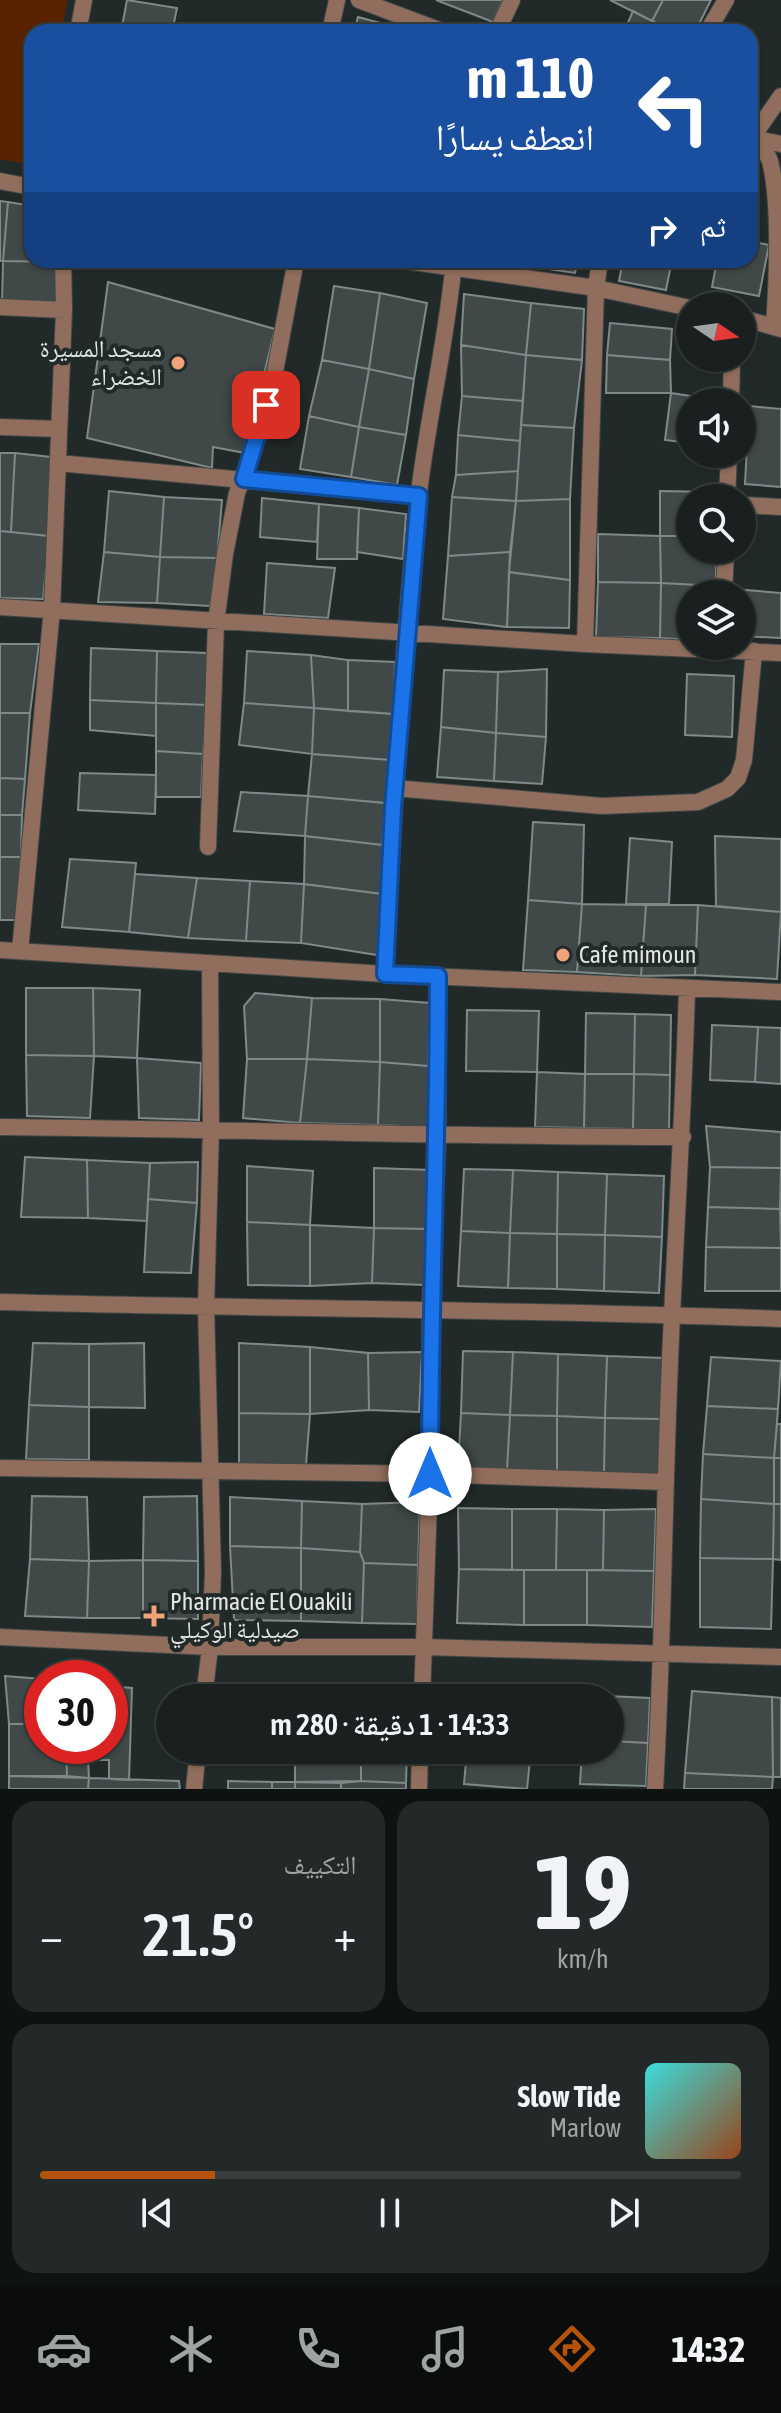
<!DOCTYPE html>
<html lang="ar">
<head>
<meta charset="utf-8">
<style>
	:root { --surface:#1a201f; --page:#232828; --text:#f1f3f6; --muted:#9fa3a4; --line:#383e3d; --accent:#b45309 }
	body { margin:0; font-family:"Asap Condensed","Noto Naskh Arabic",sans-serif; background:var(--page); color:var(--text); direction:rtl; height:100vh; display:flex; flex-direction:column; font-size:30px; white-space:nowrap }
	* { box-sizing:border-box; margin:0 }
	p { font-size:26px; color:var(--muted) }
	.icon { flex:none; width:44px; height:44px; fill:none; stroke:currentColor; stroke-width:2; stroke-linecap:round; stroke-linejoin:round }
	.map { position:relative; height:1789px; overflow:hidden; direction:ltr }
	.details { display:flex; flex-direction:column; gap:12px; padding:12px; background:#0e1211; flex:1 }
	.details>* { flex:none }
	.hud { position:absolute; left:24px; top:24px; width:734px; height:244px; border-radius:24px; box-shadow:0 2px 6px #0004,0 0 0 2px var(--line); direction:rtl; background:#1a4fa0; color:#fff; overflow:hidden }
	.needle { width:52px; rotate:103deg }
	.controls { position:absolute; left:676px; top:292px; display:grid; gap:16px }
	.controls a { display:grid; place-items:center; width:80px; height:80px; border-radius:50%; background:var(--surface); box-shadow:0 2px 6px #0004,0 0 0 2px var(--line); font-size:40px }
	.speed { position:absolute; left:24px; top:1660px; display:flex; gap:16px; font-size:40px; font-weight:700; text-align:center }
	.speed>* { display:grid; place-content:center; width:104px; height:104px; border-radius:50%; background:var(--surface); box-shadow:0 2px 6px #0004,0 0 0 2px var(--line); line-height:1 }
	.speed .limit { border:12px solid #d22; background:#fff; color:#111 }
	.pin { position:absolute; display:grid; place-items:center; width:68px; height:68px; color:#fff; margin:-34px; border-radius:16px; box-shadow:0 4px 12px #0006 }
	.me { position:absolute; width:88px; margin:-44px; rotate:0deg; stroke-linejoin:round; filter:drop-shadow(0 0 6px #0008) }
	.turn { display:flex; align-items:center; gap:28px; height:168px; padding:0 32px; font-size:36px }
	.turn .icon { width:104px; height:104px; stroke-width:2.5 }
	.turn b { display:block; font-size:56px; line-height:68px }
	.then { display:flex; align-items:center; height:76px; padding:0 32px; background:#0003; gap:16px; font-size:30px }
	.big { font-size:60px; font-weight:600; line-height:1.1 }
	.details .tile { flex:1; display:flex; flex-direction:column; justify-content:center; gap:12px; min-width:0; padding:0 28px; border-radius:24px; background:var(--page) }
	.details .dial { align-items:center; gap:0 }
	.dial b { font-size:104px; line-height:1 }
	.song { display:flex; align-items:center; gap:24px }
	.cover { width:96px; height:96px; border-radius:12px; background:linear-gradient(135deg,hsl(180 70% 55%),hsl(20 70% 35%)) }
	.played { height:8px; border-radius:4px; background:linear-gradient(90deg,var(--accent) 25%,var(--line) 25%) }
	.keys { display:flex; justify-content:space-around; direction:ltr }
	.heat { display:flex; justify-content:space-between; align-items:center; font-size:44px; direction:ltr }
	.details .tiles { flex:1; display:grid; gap:12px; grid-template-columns:1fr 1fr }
	.tile:last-child { grid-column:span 2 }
	.trip { position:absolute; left:156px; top:1684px; width:468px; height:80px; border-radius:40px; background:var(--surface); box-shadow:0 2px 6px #0004,0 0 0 2px var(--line); font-weight:600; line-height:80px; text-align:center; direction:rtl }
	.tabs { display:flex; height:128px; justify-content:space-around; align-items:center; background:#0a0d0c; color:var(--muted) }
	.tabs .icon { width:56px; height:56px }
	.tabs .selected { color:var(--accent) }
	.tabs b { font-size:36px; color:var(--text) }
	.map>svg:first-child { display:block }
	.green { fill:#5a2300 }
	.building { fill:#404948; stroke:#7f8988; stroke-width:2 }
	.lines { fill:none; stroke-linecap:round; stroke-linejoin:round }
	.minor-casing { stroke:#414847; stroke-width:18 }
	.minor { stroke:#906d5c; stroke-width:16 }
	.route-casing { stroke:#114b97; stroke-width:20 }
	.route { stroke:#1a73e8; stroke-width:14 }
	.poi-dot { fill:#f1a27b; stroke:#222a29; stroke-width:3 }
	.labels { text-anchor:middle; stroke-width:8; stroke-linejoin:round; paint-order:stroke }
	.poi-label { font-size:24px; fill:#e2e7e6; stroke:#222a29; text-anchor:start }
</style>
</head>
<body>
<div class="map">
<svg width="781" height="1789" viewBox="0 0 781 1789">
	<rect width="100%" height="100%" fill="#222a29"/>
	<path class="green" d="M0,0H67L62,32H32V165L0,159Z"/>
	<path class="building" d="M127,0L177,8L172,32H121Z
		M436,0H503L493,22Z
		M610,0H663L652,21Z
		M663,0H711L695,32H678L652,21Z
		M633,11L652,21L678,32H624Z
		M358,17L413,32H354Z
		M0,201L8,202L3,261H0Z
		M8,202L32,206V260H56V262L3,261Z
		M750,241L769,245L759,296L712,287L717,260H750Z
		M542,260H578L575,273L541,268Z
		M623,260H672L666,290L619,281Z
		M3,261L56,262L59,305L2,302Z
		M108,282L275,329L245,453L213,447L212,468L87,438Z
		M334,286L380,293L369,369L322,360Z
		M380,293L427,303L414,379L369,369Z
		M464,294L531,303L526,355L461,345Z
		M531,303L584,309L582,360L526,355Z
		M610,323L672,329L670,360L607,355Z
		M461,345L526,355L523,401L462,396Z
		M526,355L582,360L574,428L521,425Z
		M607,355L670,360L671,393H606Z
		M322,360L369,369L359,427L309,416Z
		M369,369L414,379L406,435L359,427Z
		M671,393L724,401V402H690V443L665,440Z
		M462,396L523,401L520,441L458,435Z
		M749,406L781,409V487L745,484Z
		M309,416L359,427L351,477L300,469Z
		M521,425L574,428L570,499L516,501Z
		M359,427L406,435L397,485L351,477Z
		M458,435L520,441L518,471L456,475Z
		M0,453H15L11,532L0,531Z
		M15,453L51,457L49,536L11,532Z
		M518,471L516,501L452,497L456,475Z
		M109,491L164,497L160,557L104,552Z
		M660,491L717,492V498H690V536H660Z
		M164,497L222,500L217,558L160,557Z
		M452,497L516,501L510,552L448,556Z
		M262,498L319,504L317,542L260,537Z
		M570,499V580L509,572L516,501Z
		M319,504L359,508L357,559H317Z
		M359,508L406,514L403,559L357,552Z
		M0,531L49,536L43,599L0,598Z
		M598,534L660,536L661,583L598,582Z
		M660,536H690V550H716V586L661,583Z
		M104,552L160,557L157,603L98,602Z
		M510,552L507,627L443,619L448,556Z
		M160,557L217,558L210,606L157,603Z
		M267,563L335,568L328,618L264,614Z
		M509,572L570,580L569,628L507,627Z
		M598,582L661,583L660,638L596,637Z
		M661,583L716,586V594H690V640L660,638Z
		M734,589L781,593V638L742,636V594H733Z
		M0,644H39L30,713H0Z
		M91,648L157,651L156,703L90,700Z
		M157,651L208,653L207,705L156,703Z
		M247,651L311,655L314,708L244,703Z
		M311,655L348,660V711L314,708Z
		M348,660L395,662L393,714L348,711Z
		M547,669L546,737L496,733L498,672Z
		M444,670L498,672L496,733L441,727Z
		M687,674L734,676L732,737L685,735Z
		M90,700L156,703V736L90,730Z
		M156,703L207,705L203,754L156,751Z
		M244,703L314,708L312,754L239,745Z
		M314,708L393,714L390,760L312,754Z
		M0,713H30L25,779L0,778Z
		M441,727L496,733L494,781L437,777Z
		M496,733L546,737L542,784L494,781Z
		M156,751L203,754L201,797H156Z
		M312,754L390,760L385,803L308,796Z
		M80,773L156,775L155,814L78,810Z
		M0,778L25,779L22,815H0Z
		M241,792L308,796L305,836L234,831Z
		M308,796L385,803L382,845L305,836Z
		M0,815H22L21,857H0Z
		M533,822L584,825L582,904L528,900Z
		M305,836L382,845L383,894L304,884Z
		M715,836L781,839V912L716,906Z
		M630,838L672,842L669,904H626Z
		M0,857H21L16,920H0Z
		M70,859L136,863L129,932L62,927Z
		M135,874L197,878L188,938L129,932Z
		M197,878L250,881L246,941L188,938Z
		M250,881L304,884L301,943L246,941Z
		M304,884L383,894L377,955L301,943Z
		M528,900L582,904L577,972L523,970Z
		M582,904L646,905L641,976L577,972Z
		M646,905H698L695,975L641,976Z
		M698,905L781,912L777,979L695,975Z
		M26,988H93L94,1056L26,1055Z
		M93,988L140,990L137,1058L94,1056Z
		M255,993L312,998L307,1059H247L244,1006Z
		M312,998L380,999V1062L307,1059Z
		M380,999L430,1003L428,1066L380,1062Z
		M467,1010L539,1011L537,1072L466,1071Z
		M586,1013L635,1014L634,1074H585Z
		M635,1014L671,1015L670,1075L634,1074Z
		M712,1025L758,1027L755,1082L710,1080Z
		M758,1027L781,1028V1084L755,1082Z
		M26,1055L94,1056L90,1118L27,1116Z
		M137,1058L201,1063L199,1120L139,1118Z
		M247,1059H307L300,1123L243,1118Z
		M307,1059L380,1062L378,1125L300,1123Z
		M380,1062L428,1066L430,1127L378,1125Z
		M537,1072L585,1074L584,1128L535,1127Z
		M585,1074H634L633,1129L584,1128Z
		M634,1074L670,1075L669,1129H633Z
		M706,1126L781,1132V1168L710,1167Z
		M25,1157L87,1160L88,1218L21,1217Z
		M87,1160L150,1163L147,1221L88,1218Z
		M198,1162L197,1203L148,1199L150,1163Z
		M247,1166L313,1171L310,1225L247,1222Z
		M710,1167L781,1168L780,1209L708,1207Z
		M374,1168L431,1170L429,1229L374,1228Z
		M464,1169L513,1170L510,1233L461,1231Z
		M513,1170L558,1172L557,1234L510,1233Z
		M558,1172L607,1174L605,1235L557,1234Z
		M607,1174L664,1176L662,1237L605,1235Z
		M148,1199L197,1203L191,1273L144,1272Z
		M708,1207L780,1209L781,1248L706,1247Z
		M247,1222L310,1225V1286L248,1285Z
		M310,1225L374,1228L372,1283L310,1286Z
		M374,1228L429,1229L425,1285L372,1283Z
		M461,1231L510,1233L508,1288L458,1286Z
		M510,1233L557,1234V1289L508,1288Z
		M557,1234L605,1235L604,1291L557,1289Z
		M605,1235L662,1237L659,1293L604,1291Z
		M706,1247L781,1248V1291H705Z
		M33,1343L89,1344V1407L29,1405Z
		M144,1343L145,1408L89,1407V1344Z
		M239,1343L310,1347V1414L239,1413Z
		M310,1347L368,1353L369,1410L310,1414Z
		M463,1351L513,1352L510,1415L461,1413Z
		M422,1352L419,1412L369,1410L368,1353Z
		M513,1352L558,1354L557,1416L510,1415Z
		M558,1354L607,1356L605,1418L557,1416Z
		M607,1356L664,1358L661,1419L605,1418Z
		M711,1357L781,1361L778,1409L707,1406Z
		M29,1405L89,1407V1460L26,1459Z
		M707,1406L778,1409L774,1458L703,1454Z
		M239,1413L310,1414L306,1465L239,1464Z
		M461,1413L510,1415L507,1470L458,1468Z
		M510,1415L557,1416V1471L507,1470Z
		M557,1416L605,1418L604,1473L557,1471Z
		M605,1418L661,1419L659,1475L604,1473Z
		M777,1424H781V1458H774Z
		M703,1454L774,1458V1504L701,1499Z
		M774,1458H781V1504H774Z
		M32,1496L87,1497L89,1561L30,1559Z
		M197,1496L198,1561L143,1560L144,1497Z
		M230,1497L302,1501L301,1548L230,1546Z
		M701,1499L774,1504L773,1559L700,1558Z
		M302,1501L362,1504L360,1552L301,1548Z
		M420,1502L418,1565L364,1563L360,1552L362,1504Z
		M774,1504H781V1560L773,1559Z
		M458,1508L512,1509V1570L459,1569Z
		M512,1509H557L556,1570H512Z
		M557,1509L604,1510L603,1570H556Z
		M656,1509L654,1571L603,1570L604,1510Z
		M230,1546L301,1548V1621L234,1620Z
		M301,1548L360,1552L364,1563L362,1623L301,1621Z
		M700,1558L773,1559L771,1629L700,1627Z
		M30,1559L89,1561L87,1618L25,1616Z
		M143,1560L198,1561V1619L143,1618Z
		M143,1560V1618H87L89,1561Z
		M364,1563L418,1565L417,1624L362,1623Z
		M459,1569L524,1570V1625L457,1623Z
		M524,1570H587V1625H524Z
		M587,1570L654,1571L652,1627L587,1625Z
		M5,1676L42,1679V1724H9Z
		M110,1686L132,1688L129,1780L109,1779V1760H88L89,1778L67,1776L66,1746H110Z
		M362,1686L409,1687V1698H362Z
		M362,1686V1698H294V1690Z
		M692,1691L772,1697L773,1777L685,1773Z
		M472,1692L533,1698H471Z
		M585,1695L650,1698L648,1743L610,1741V1698H585Z
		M772,1697L781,1698V1777H773Z
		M9,1724H42V1746H66L67,1776H9Z
		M610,1741L648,1743L646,1786L580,1784L582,1750H610Z
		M295,1750H361V1781L295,1782Z
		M361,1750H407L406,1783L361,1781Z
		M467,1750H531L527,1789L464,1784Z
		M685,1773L773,1777L772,1789H684Z
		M9,1776L89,1778L88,1789H9Z
		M89,1778L179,1781L180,1789H88Z
		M228,1781L272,1782V1789H228Z
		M361,1781L406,1783V1789H341V1783Z
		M272,1782H295V1789H272Z
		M295,1782L341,1783V1789H295Z"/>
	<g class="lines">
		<g class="minor-casing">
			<path id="minor" d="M359,0L444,32
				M78,32L84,0
				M330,32L337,0
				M497,32L512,0
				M707,32L726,0
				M781,96L752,138L781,144
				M750,138C757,143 767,152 770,161C781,204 777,281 774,327
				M0,181L32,187
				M399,260L596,288L690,308
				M0,307L64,310
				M742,318L781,329
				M731,402L732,358
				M0,427L59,429
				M58,463L419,496
				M727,498L729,454
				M742,505L781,507
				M724,594L726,550
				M0,607L585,644L781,653
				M585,644L596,288L600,260
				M394,788L602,806L698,802L727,789L738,778L744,760L754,651
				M208,847L216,623L225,554L237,493L259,434L274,377L296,260
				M0,950L385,974L781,992
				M20,951L52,609L64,310L63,260
				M385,974C394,816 401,658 418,501C427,420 447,341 454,260
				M0,1127C228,1129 455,1137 683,1137
				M0,1302C260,1309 521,1309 781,1319
				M0,1468L430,1474L666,1482
				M0,1637L210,1647H424L781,1657
				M204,1698L210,1647L213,1571L206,1307L211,1129L210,963
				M422,1698L430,1474V1308L438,1136V976
				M194,1789L198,1750
				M419,1789L420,1750
				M655,1789C664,1631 664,1474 672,1316C677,1207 684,1098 687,988"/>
		</g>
		<use href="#minor" class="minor"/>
	</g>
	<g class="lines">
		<g class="route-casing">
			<path id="route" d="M266,405L244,479L419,496L393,808L385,974L438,976C438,1142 430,1308 430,1474"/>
		</g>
		<use href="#route" class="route"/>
	</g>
	<g class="poi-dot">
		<circle cx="178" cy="363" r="8"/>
		<circle cx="563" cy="955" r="8"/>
		<path d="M150 1604h8v8h8v8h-8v8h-8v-8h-8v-8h8z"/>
	</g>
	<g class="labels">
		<g class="poi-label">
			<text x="162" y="357" text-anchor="end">مسجد المسيرة<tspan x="162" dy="28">الخضراء</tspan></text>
			<text x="579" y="963">Cafe mimoun</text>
			<text x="170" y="1610">Pharmacie El Ouakili<tspan x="170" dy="28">صيدلية الوكيلي</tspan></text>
		</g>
	</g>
</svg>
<div class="controls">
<a><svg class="needle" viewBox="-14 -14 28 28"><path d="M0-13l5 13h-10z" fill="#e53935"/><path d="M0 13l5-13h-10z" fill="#9fa3a4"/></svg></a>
<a><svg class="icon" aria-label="sound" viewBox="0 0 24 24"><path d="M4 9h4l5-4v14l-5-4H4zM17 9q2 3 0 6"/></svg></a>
<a><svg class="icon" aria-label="search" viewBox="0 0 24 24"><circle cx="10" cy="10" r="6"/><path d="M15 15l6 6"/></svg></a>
<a><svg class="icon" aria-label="layers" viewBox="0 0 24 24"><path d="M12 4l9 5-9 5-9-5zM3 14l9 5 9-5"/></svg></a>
</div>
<div class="speed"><div class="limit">30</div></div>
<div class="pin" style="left:266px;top:405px;background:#d93025"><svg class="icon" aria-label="arrive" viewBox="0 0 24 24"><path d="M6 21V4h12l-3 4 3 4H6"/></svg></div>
<svg class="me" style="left:430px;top:1474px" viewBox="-20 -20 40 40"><circle r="19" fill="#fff"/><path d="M0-13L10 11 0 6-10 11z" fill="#1a73e8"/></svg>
<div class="trip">14:33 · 1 دقيقة · 280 m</div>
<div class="hud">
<div class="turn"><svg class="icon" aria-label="left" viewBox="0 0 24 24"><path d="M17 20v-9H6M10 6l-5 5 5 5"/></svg><div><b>110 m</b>انعطف يسارًا</div></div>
<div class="then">ثم<svg class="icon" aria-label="right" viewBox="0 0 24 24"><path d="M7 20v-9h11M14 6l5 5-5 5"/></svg></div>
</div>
</div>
<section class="details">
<div class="tiles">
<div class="tile dial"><b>19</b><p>km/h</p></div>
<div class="tile"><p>التكييف</p>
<div class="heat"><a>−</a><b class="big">21.5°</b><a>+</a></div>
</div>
<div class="tile">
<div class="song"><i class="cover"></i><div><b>Slow Tide</b><p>Marlow</p></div></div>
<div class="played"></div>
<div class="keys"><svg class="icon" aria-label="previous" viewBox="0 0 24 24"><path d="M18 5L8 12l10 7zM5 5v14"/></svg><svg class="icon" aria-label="pause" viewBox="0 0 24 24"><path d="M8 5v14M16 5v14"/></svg><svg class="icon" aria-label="next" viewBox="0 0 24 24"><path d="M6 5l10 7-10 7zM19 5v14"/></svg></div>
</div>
</div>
</section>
<nav class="tabs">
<b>14:32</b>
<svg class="icon selected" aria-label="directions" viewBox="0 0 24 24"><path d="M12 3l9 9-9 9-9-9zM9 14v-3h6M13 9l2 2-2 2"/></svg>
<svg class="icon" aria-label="music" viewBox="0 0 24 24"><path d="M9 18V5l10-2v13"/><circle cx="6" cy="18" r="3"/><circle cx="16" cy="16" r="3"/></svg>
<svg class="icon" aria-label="phone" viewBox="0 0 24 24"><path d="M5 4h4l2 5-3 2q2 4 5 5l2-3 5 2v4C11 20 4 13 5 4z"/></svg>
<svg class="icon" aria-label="climate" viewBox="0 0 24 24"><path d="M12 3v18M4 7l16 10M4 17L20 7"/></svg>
<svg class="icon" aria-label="car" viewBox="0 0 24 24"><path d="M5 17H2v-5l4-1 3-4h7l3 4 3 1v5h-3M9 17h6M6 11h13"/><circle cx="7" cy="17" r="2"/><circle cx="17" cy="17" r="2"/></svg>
</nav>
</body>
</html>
